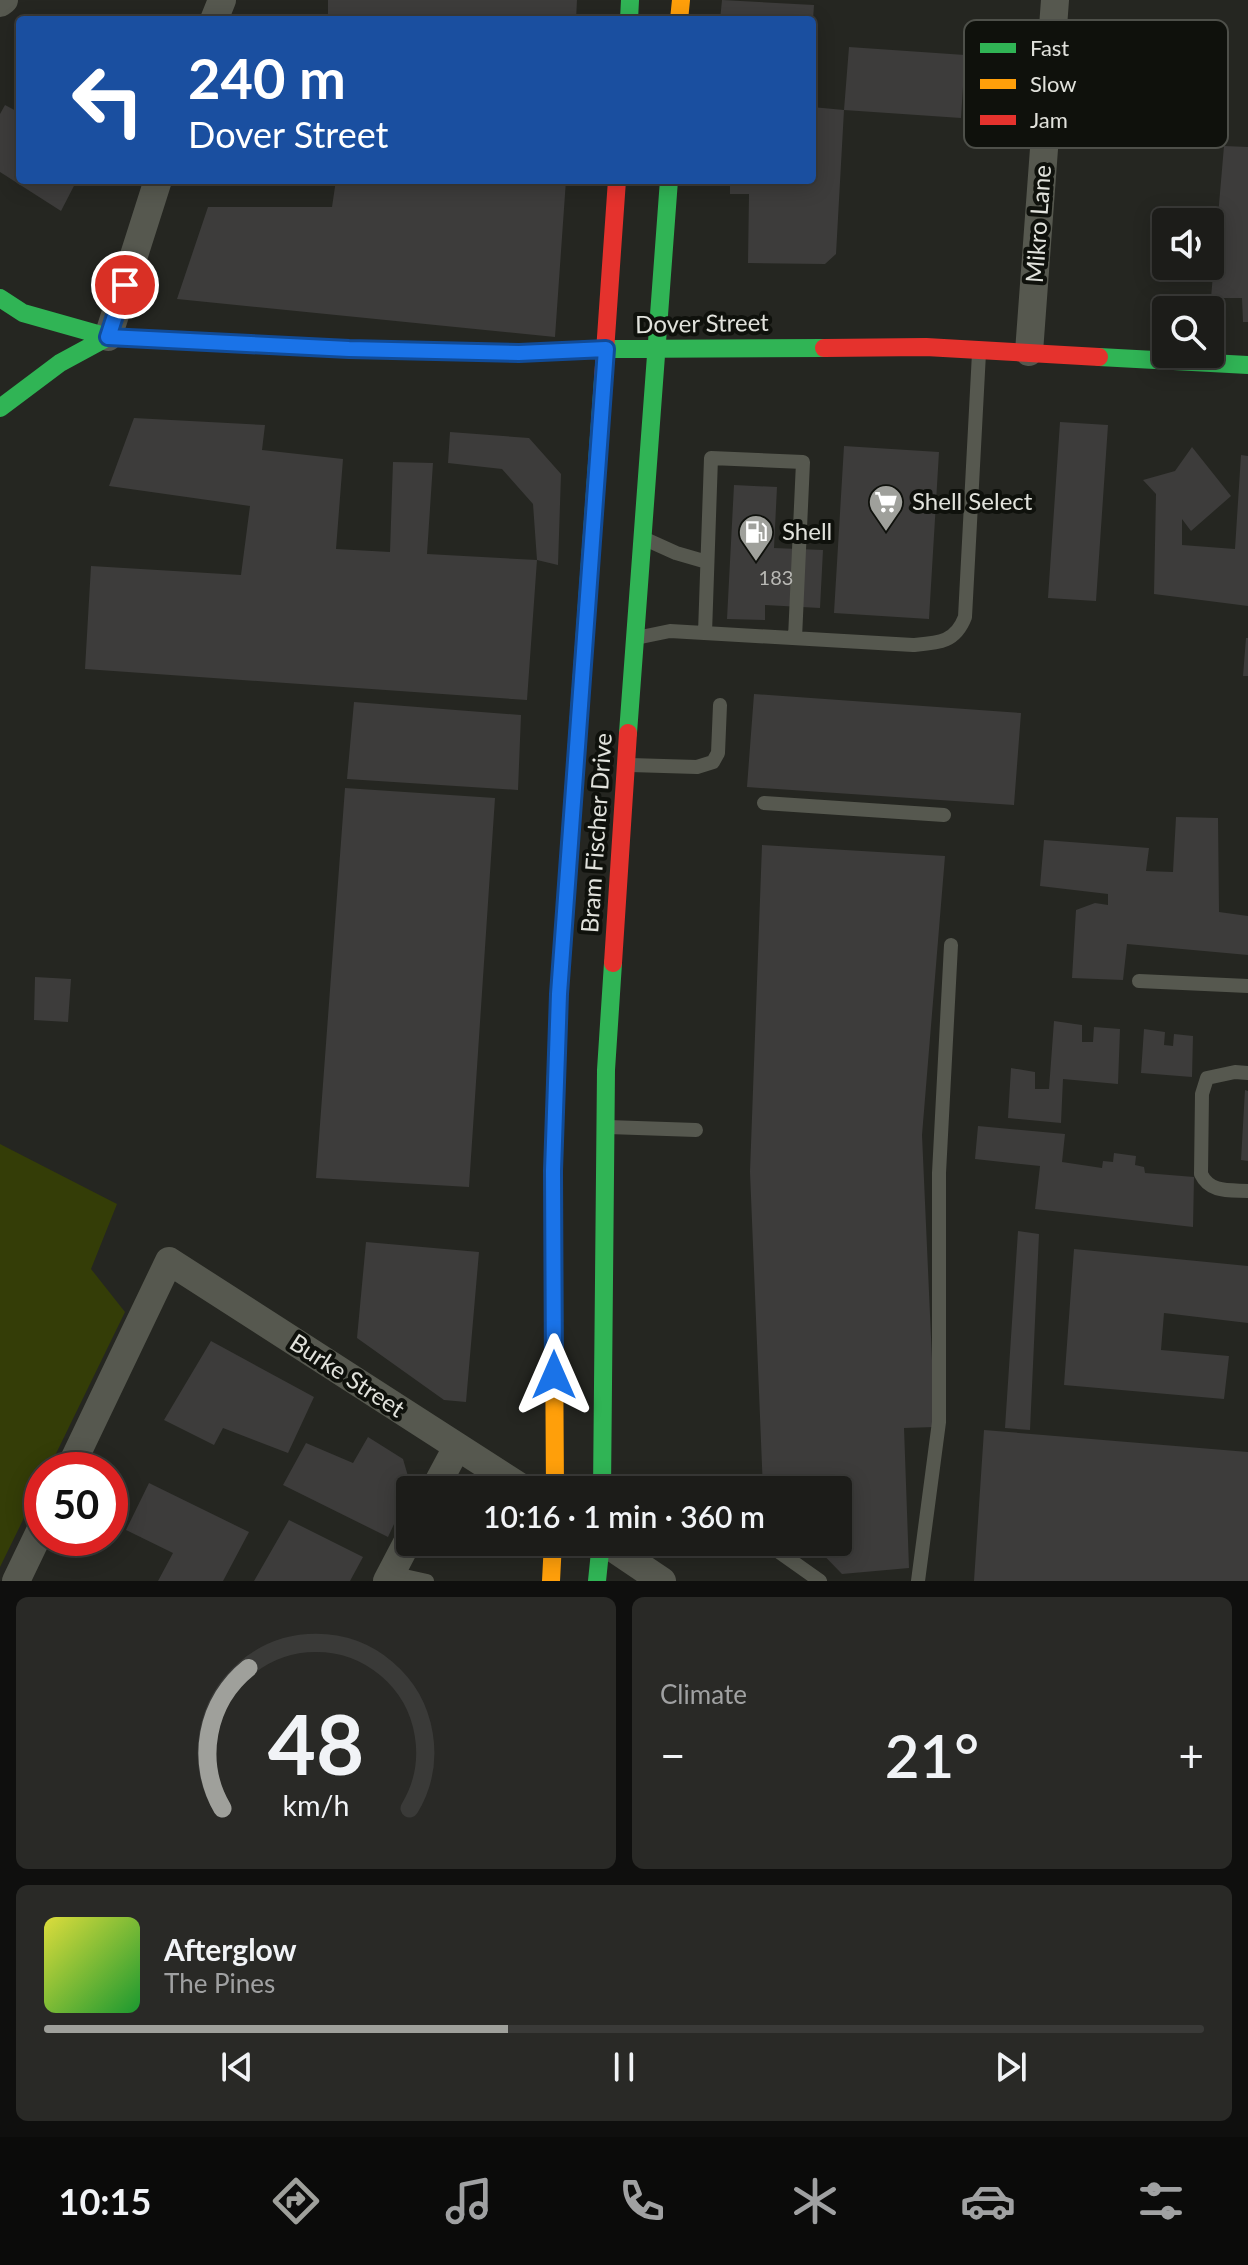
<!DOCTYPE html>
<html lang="en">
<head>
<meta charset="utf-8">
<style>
	:root { --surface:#1c1c19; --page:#292926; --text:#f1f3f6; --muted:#a0a1a2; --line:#3a3a38; --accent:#9fa09b }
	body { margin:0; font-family:Lato,sans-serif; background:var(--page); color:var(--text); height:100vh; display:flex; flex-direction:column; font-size:30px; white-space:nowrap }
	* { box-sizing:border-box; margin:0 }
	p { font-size:26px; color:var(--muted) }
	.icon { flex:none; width:44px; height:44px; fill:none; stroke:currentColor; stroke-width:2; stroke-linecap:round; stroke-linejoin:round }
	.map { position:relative; height:1581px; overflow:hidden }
	.panel { display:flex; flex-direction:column; gap:16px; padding:16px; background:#0f0f0e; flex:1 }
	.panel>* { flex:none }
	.banner { position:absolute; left:16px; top:16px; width:800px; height:168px; border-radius:8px; box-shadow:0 4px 20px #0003,0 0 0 2px var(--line); background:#1a4fa0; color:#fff; overflow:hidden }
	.buttons { position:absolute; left:1152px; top:208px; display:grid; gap:16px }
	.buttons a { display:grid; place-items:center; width:72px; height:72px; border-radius:8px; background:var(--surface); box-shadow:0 4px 20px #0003,0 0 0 2px var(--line); font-size:40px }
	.speed { position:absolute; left:24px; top:1452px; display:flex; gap:16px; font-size:40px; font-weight:700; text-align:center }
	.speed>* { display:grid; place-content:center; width:104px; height:104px; border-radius:50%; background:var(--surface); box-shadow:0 4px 20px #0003,0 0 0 2px var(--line); line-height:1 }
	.speed .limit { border:12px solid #d22; background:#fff; color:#111 }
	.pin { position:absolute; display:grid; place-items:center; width:68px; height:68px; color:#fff; margin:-34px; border:4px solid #fff; border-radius:50%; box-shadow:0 2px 8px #0007 }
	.me { position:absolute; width:88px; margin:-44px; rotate:0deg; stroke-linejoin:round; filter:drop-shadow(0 0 6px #0008) }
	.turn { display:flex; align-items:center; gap:28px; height:168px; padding:0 40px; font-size:36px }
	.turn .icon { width:104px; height:104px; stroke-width:2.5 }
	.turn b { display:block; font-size:56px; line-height:68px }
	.big { font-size:60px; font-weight:600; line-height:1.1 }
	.panel .tile { flex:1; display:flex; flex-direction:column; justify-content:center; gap:12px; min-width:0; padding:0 28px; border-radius:12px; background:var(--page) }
	.panel .dial { align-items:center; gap:0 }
	.dial svg { height:208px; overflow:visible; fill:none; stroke:var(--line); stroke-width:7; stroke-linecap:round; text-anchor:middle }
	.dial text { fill:var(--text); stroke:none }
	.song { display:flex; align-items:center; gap:24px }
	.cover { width:96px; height:96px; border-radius:12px; background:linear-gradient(135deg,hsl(60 70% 55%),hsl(130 70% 35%)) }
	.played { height:8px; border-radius:4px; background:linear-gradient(90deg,var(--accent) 40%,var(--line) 40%) }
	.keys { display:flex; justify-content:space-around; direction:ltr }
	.heat { display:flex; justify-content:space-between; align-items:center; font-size:44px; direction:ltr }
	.panel .tiles { flex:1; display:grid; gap:16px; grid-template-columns:1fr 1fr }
	.tile:last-child { grid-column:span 2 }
	.trip { position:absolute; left:396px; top:1476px; width:456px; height:80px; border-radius:8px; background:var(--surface); box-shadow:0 4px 20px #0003,0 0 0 2px var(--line); font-weight:600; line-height:80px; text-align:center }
	.tabs { display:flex; height:128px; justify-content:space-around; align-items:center; background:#0b0b0a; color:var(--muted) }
	.tabs .icon { width:56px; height:56px }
	.tabs .selected { color:var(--accent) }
	.tabs b { font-size:36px; color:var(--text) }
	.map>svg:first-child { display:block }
	.green { fill:#343d07 }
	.building { fill:#3d3c3b }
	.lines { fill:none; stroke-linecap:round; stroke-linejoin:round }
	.lane { stroke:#56584f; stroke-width:14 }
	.street { stroke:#56584f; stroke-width:28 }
	.fast { stroke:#30b455; stroke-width:18 }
	.slow { stroke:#ff9f0a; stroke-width:18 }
	.jam { stroke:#e5322d; stroke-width:18 }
	.route-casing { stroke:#114b97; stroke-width:20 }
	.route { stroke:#1a73e8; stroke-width:14 }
	.labels { text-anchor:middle; stroke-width:8; stroke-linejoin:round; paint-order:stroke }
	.number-label { font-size:20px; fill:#b8b8b4 }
	.street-label { font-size:24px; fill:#e1e2dc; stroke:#0f110c }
	.poi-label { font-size:24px; fill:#e1e2dc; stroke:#0f110c; text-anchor:start }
	.key { fill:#0f110c; stroke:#4e504a; stroke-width:2 }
	.key-label { font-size:22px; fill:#e1e2dc }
</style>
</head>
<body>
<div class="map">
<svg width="1248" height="1581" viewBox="0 0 1248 1581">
	<rect width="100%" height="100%" fill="#252621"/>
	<path class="green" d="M0,1144L117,1204L91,1269L125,1312L48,1470H42V1481L0,1567Z"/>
	<path class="building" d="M328,0H577L576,20H328Z
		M722,0L814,5L813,20H720Z
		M849,47L965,55L961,118L844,110Z
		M5,105L20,113V180H77L61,211L0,172V114Z
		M812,107L844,110L836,254L825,264L748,263L749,194H730V180H812Z
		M1224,146L1248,147V322H1243L1242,298H1211Z
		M336,180H566L555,337L177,299L208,207H332Z
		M134,418L265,425L262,450L343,459L336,549L390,552L393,462L433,463L427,554L537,560L533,504L502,469L448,463L450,432L529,438L561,474L558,565L537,560L527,700L85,669L91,566L241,575L250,506L109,486Z
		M1060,422L1108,425L1096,601L1048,598Z
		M844,446L939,452L929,619L834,613Z
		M1192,447L1231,496L1191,531L1182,519V545L1235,549L1241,455L1248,456V606L1154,594L1156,494L1143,480L1175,471Z
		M734,485L777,487L774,548L823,550L820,608L765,605V620L727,619Z
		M1246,638H1248V676H1243Z
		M754,694L1021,713L1014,805L747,787Z
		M354,702L521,715L518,790L347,779Z
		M345,788L495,798L469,1187L316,1178Z
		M1176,817L1218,818L1219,912L1248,916V955L1127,944L1123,980L1072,978L1076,910L1095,903L1108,905V894L1040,886L1044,840L1149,848L1146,871L1173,872Z
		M762,845L945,856L922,1135L935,1427L904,1428L909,1568L842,1574L811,1542H838V1490H763L750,1172Z
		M35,977L71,979L68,1022L34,1020Z
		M1054,1021L1082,1025V1042H1093L1094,1027L1120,1029L1118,1084L1063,1079L1061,1123L1008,1118L1011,1068L1035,1072V1089H1049Z
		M1144,1029L1165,1032L1164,1045L1173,1046L1174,1034L1193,1036L1192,1077L1141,1073Z
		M1245,1090L1248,1091V1161L1241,1160Z
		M978,1126L1065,1134L1062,1162L1102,1168L1103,1161L1113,1162L1114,1153L1136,1156L1135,1165L1144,1167L1145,1173L1194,1177L1193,1227L1035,1209L1040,1166L975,1159Z
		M1018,1231L1039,1234L1030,1430L1005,1428Z
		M366,1242L479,1252L466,1402L444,1400L357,1338Z
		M1074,1249L1248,1266V1323L1164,1313L1161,1350L1229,1356L1224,1399L1064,1385Z
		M211,1341L314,1397L288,1453L223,1428L214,1445L164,1420Z
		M984,1430L1248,1452V1581H974Z
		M368,1437L403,1459L412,1490H410L388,1537L283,1485L306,1443L353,1463Z
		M149,1483L249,1532L223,1581H158L173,1553L126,1530Z
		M289,1520L363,1557L350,1581H254Z"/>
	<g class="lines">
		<path class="lane" d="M645,539L676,553L707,562
			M705,633L711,458L803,462L795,638
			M636,638L670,631L913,645C938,643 955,643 965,617L979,353
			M630,765L697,767L713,762L718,753L720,705
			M764,803L944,815
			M1139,981L1248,986
			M1248,1073L1235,1072L1207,1078L1202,1094L1201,1174C1210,1193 1229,1190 1248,1191
			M608,1127L696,1130
			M765,1542L820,1581
			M391,1573L427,1581
			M918,1581L939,1422V1173L951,945"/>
		<path class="street" d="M0,3L4,0
			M214,20L222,0
			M108,337L158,180
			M1029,352L1055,0
			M69,1470L169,1261L525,1490
			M434,1490L457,1447
			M604,1542L662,1581
			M16,1581L42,1527
			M387,1581L410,1537"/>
		<path class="fast" d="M629,20L630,0
			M0,298L23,313L108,337L349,349L519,353L606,349L824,348
			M1099,357L1248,365
			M0,408L60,363L108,337
			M628,733L669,180
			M556,1074L559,994L603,380
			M602,1490L606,1070L613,963
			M597,1581L601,1542"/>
		<path class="slow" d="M679,20L681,0
			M555,1490L553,1171L556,1074
			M551,1581L553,1542"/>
		<path class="jam" d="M824,348L926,347L1099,357
			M603,380L617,180
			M613,963L628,733"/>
	</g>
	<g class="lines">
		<g class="route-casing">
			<path id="route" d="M125,285L108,337L349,349L519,353L606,349L559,994L553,1171L554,1375"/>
		</g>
		<use href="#route" class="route"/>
	</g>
	<defs>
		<g id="supermarket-pin" transform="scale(1.8)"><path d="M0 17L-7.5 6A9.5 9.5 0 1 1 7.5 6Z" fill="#9fa09b" stroke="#0f110c"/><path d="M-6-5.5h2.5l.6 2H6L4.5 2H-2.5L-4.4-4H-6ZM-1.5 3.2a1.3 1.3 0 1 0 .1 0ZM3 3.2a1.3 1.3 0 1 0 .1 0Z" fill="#fff"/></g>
		<g id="fuel-pin" transform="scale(1.8)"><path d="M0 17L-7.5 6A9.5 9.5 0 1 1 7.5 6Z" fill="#9fa09b" stroke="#0f110c"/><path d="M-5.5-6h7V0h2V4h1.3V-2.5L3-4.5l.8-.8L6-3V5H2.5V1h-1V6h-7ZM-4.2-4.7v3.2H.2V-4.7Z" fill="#fff"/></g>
	</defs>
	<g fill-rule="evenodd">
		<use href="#supermarket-pin" x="886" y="502"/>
		<use href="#fuel-pin" x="756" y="532"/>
	</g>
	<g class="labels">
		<g class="number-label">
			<text x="776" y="585">183</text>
		</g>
		<g class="street-label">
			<text transform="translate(1039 224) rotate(-86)" y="8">Mikro Lane</text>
			<text transform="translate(702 324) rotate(-1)" y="8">Dover Street</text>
			<text transform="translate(597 833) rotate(-86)" y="8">Bram Fischer Drive</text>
			<text transform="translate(347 1376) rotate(33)" y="8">Burke Street</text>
		</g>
		<g class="poi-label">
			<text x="912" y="510">Shell Select</text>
			<text x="782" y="540">Shell</text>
		</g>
	</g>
	<rect x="964" y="20" width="264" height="128" rx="12" class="key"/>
	<rect x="980" y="43" width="36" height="10" fill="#30b455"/>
	<rect x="980" y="79" width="36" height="10" fill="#ff9f0a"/>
	<rect x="980" y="115" width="36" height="10" fill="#e5322d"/>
	<g class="key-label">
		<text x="1030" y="56">Fast</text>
		<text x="1030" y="92">Slow</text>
		<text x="1030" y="128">Jam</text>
	</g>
</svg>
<div class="buttons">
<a><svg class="icon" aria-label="sound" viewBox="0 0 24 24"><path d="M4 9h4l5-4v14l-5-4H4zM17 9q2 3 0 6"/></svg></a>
<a><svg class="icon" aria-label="search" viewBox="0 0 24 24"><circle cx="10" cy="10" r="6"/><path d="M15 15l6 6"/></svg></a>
</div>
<div class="speed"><div class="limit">50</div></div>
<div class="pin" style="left:125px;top:285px;background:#d93025"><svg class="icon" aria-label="arrive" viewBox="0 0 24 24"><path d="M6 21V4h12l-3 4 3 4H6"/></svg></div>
<svg class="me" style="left:554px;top:1375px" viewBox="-20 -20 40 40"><path d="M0-17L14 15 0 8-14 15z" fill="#1a73e8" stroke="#fff" stroke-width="4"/></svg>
<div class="trip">10:16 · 1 min · 360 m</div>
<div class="banner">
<div class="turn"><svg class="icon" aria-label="left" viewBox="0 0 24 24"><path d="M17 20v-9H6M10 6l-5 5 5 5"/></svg><div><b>240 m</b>Dover Street</div></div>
</div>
</div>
<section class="panel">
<div class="tiles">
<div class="tile dial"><svg viewBox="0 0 100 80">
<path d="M14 69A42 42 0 1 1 86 69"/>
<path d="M14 69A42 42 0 0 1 24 15" stroke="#9fa09b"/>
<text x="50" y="56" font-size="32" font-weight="700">48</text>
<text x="50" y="72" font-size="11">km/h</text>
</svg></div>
<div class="tile"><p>Climate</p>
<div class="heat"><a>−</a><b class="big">21°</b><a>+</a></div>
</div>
<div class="tile">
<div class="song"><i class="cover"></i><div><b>Afterglow</b><p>The Pines</p></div></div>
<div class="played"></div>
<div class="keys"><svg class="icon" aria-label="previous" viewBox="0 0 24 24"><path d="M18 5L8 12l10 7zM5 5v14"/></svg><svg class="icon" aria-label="pause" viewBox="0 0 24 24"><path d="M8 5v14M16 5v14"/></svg><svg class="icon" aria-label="next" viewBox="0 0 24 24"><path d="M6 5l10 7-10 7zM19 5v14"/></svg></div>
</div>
</div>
</section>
<nav class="tabs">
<b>10:15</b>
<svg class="icon selected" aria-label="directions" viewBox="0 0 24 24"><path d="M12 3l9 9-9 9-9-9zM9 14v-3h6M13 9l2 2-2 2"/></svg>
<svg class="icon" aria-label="music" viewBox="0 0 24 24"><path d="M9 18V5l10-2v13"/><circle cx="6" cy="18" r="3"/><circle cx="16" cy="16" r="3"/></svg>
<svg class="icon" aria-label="phone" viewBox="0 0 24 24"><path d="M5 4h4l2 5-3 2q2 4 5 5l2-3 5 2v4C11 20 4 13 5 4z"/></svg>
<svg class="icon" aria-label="climate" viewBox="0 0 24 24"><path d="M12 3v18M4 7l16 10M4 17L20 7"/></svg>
<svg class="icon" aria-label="car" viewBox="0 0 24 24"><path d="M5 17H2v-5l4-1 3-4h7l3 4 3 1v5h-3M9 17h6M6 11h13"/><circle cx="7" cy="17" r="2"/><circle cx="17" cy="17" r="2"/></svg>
<svg class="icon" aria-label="filters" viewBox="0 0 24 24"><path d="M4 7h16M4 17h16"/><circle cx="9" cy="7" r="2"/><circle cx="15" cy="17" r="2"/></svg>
</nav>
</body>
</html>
